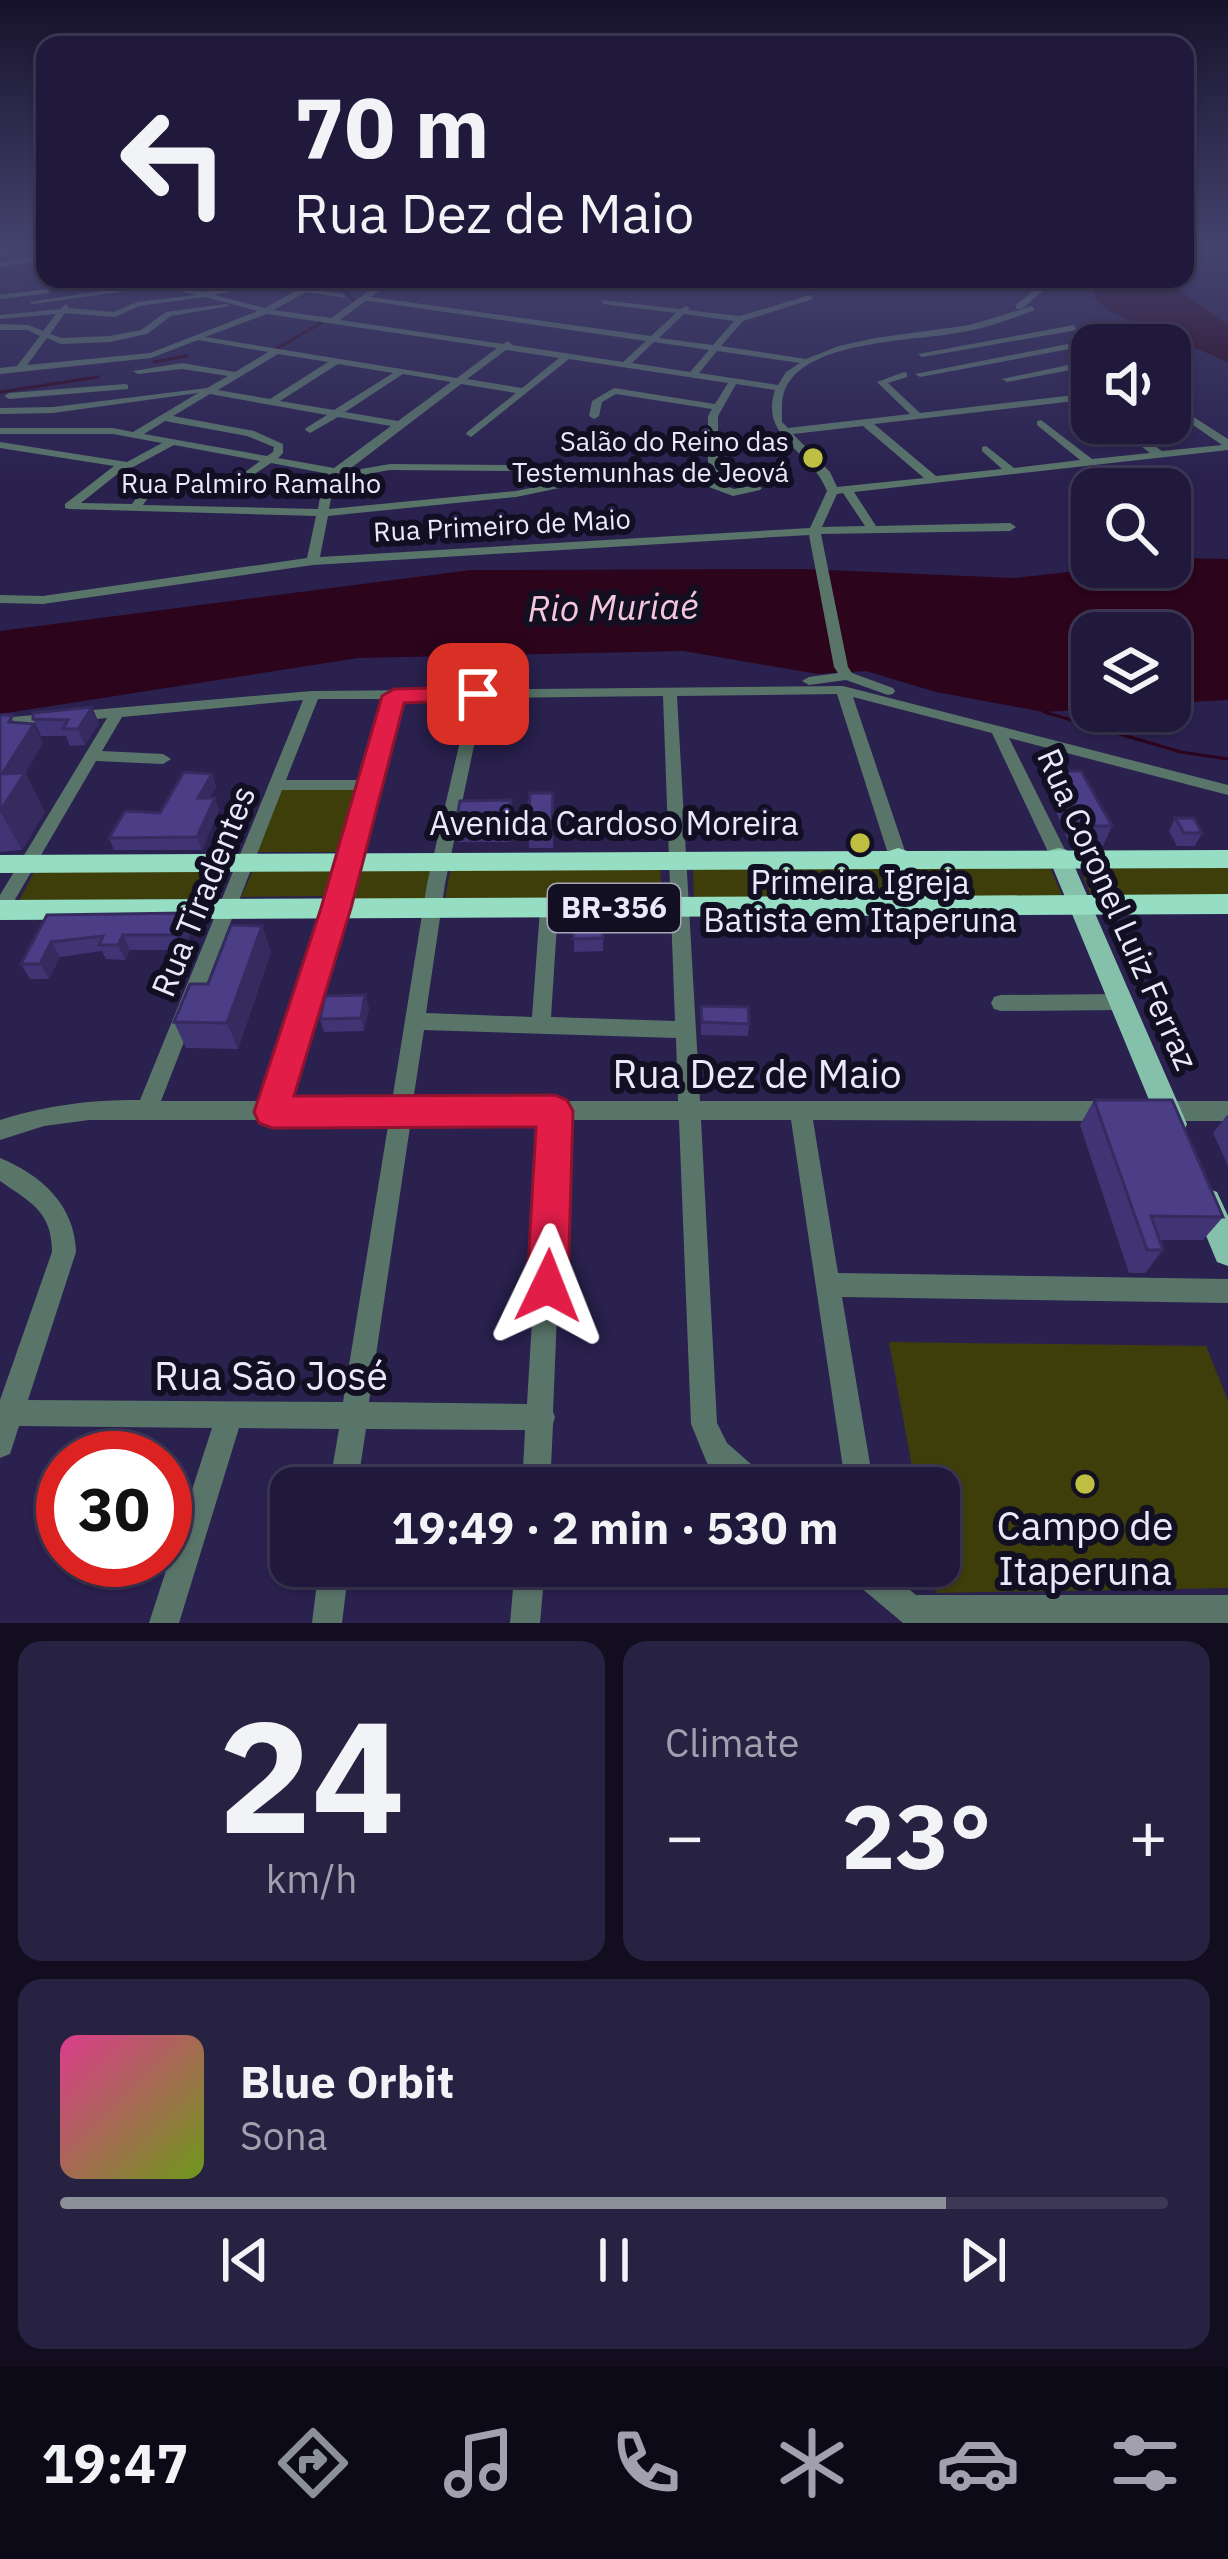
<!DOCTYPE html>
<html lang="en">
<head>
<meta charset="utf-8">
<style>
	:root { --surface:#20193b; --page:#282242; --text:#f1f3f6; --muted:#a2a0af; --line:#3d3855; --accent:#8c9099 }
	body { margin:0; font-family:"IBM Plex Sans",sans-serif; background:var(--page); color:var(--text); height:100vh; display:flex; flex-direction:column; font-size:45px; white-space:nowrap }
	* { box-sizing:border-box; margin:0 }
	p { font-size:39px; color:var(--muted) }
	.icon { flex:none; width:66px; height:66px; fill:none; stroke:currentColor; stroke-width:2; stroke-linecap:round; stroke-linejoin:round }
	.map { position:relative; height:1623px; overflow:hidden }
	.side { display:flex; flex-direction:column; gap:18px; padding:18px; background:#120e20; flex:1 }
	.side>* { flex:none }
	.hud { position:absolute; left:36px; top:36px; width:1158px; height:252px; border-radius:24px; box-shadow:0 3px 9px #0004,0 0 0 3px var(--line); background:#20193b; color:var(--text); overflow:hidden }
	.buttons { position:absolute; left:1071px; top:324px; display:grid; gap:24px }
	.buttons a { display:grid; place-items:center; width:120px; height:120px; border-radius:24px; background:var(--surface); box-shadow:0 3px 9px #0004,0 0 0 3px var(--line); font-size:60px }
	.speed { position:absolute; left:36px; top:1431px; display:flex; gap:24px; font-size:60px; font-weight:700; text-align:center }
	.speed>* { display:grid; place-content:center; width:156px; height:156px; border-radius:50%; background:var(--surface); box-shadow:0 3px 9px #0004,0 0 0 3px var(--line); line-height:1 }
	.speed .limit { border:18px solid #d22; background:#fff; color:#111 }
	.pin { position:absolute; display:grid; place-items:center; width:102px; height:102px; color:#fff; margin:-51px; border-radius:24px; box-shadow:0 6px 18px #0006 }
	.me { position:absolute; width:132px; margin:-66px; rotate:2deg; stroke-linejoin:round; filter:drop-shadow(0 0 9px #0008) }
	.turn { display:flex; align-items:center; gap:42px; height:252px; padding:0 60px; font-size:54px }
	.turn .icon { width:156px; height:156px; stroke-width:2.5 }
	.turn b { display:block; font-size:84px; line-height:102px }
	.big { font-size:90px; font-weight:700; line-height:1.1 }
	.side .card { flex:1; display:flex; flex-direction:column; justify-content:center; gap:18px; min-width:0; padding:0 42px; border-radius:24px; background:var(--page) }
	.side .dial { align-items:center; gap:0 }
	.dial b { font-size:156px; line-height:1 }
	.song { display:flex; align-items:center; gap:36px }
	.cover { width:144px; height:144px; border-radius:18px; background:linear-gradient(135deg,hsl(330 70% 55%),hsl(80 70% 35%)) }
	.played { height:12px; border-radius:6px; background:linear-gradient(90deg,var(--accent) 80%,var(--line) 80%) }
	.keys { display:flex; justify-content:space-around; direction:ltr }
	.heat { display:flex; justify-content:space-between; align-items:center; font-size:66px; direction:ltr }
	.side .tiles { flex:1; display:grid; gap:18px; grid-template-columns:1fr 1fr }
	.card:last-child { grid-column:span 2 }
	.trip { position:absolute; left:270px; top:1467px; width:690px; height:120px; border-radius:24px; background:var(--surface); box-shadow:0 3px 9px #0004,0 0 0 3px var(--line); font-weight:700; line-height:120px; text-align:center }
	.tab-bar { display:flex; height:192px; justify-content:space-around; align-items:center; background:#0d0a18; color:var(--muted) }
	.tab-bar .icon { width:84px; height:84px }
	.tab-bar .on { color:var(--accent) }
	.tab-bar b { font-size:54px; color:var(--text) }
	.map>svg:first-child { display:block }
	.green { fill:#3e3e0b }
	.water { fill:#2c041b }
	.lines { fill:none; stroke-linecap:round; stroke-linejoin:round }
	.stream { stroke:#2c041b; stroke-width:3 }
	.minor { fill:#59756a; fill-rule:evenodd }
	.major { fill:#84c0aa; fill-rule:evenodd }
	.highway { fill:#95ddc3; fill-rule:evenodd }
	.wall { fill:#413474 }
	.shaded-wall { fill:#352b5e }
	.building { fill:#4c3d87; stroke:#352b5e; stroke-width:3 }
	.route { fill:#e11d48; stroke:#92132f; stroke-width:3 }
	.poi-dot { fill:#bebf42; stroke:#120f23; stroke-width:4.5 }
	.labels { text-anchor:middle; stroke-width:12; stroke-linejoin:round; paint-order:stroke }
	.far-poi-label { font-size:27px; fill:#eae9fb; stroke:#120f23; text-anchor:end }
	.far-street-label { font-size:27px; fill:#eae9fb; stroke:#120f23 }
	.shield { fill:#120f23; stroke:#a9a8ba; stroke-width:3 }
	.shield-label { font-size:30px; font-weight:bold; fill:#eae9fb }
	.street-label { font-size:33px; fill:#eae9fb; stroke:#120f23 }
	.poi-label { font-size:33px; fill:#eae9fb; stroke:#120f23 }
	.water-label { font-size:36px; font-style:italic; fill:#f6c7dc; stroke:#120f23 }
	.near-street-label { font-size:39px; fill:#eae9fb; stroke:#120f23 }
	.near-poi-label { font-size:39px; fill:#eae9fb; stroke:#120f23 }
</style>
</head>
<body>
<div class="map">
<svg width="1228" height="1623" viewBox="0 0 1228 1623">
	<rect width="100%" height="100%" fill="#2a214f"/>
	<path class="green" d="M278,789H362L345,852H255Z
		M336,865L329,896L241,897L254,868Z
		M1079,865L1228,867V897L1092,898Z
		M451,867H660L662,899H445Z
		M909,867L1050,868L1063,897L918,895Z
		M354,869H432L426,899L344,900Z
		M693,869H885L895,900L694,902Z
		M35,870H220L210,899L19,901Z
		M889,1342L1206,1346L1228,1401V1588L936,1593L931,1566H939V1488H916Z"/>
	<path class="water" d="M1091,279H1185L1178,289L1228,325V362L1113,313L1095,299Z
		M1177,558L1228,559V700L1170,703V633H1092V709L1044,712L936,692L866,671L818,674L683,651L358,658L0,714V631L471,570L805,569L1013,578L1117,567H1170V559Z"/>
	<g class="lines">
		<path class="stream" d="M351,279L343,288L354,301
			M276,349L321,323
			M154,362L187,356
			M0,392L98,377
			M1044,712L1181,752L1228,759"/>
		<path class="minor" d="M10,248H21L0,256V252Z
			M45,255V259L0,267V263Z
			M262,279L264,283L214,295L265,308L316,279H326L310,289L343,294L346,298L306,292L274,310L331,318L386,279H395L371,297L651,336L676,313L604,304L601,300L680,309L686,306L690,308L688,310L740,316L810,295L813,299L743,321L721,346L806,359L839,346L875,338L970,325L1032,306L1035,310C1011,319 987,328 963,332C916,341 824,340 792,378C780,392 782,405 782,422L788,428L910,414L877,382L904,372L907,373V377L888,383L920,413L1092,393V399L874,424L936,476L1002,469L982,451V447L986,446L1014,468L1080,460L1037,425V421L1041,420L1092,459L1150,453L1111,423H1122L1162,451L1222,445L1170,409V402L1228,439V450L854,492L876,526L1010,523L1016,527L1010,531L821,534L848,667L852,673L893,688L895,691L893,694L888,695L846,680L809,685L802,681L809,677L838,673L834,667L809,535L313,565L43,604L0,603V595L43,596L307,558L316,516L69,509L65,508V504L114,466L0,448V442L127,462L162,443L113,434H0V428H113L133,432L198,393L53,413L0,414V408L53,407L207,388L228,376L182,369L138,374L133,371L182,363L235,372L268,352L198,340L151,358L0,374V368L17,366L40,336L27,330H0V324L28,325L43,331L56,314L0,319V315L60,309L66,304L69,308L114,312L137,302L196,295L163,286L33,304L29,302L173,280L177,282L174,284L205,292ZM205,297L258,311L150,353L27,365L47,338L61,344L110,342L147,334L171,316L230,306L226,304L166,312L141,330L110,336L62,338L50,334L65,313L115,317L139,306ZM366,301H369L646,341L623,362L512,345L508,341L503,344L340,320ZM267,314L497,348L457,378L205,337ZM684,314L734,321L713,345L659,338ZM654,342L709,350L690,372L632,363ZM506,350L559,358L522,388L467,379ZM717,351L800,363L786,372L778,385L699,373ZM278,354L328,362L270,399L218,390ZM569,359L728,383L715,404L614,388L592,401L589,416L594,419L599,416L602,402L616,394L712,409L708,416V470L574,479L514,465L390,464L361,469L338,478L461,384L516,393L467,432L466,434L471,437ZM338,364L393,373L334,410L280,401ZM403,374L451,382L398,421L345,412ZM736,384L775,390C759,439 810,448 827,491L810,528L320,557L328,516L516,497L574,485L708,477L709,487L733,496L760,490L762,488L756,485L734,489L718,483V416ZM210,394L327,415L306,428L305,430L310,433L338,417L391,426L334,468L278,458L283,453V444L254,431L173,416ZM165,421L247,436L274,447L273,452L267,456L144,434ZM863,426L924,478L837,487L830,472L793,434ZM174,445L260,461L226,486V490L230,491L271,463L329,474L322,486L318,509L143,505L162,477L157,474L153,475L132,504L81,503L125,468L133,467ZM390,470L514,471L559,482L516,491L329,509L333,488L367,474ZM843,493L865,526L822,527L837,494Z
			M1047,279H1056L1022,309H1016V305Z
			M47,289L50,293L0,299V295Z
			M1074,325L1077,330L922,357L918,354Z
			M1104,337L1107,338V342L920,377L915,374Z
			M1092,360V366L1007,382L1002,379Z
			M1187,372L1190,373V377L1170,384V378Z
			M125,384L128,385V389L9,399L4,396L9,393Z
			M843,686L1228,785V795L1009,738L1068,856L1065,860H1053L1050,856L992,733L853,697L907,857L904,861H892L889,857L837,694L677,696L700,1101H1107L1115,1104L1118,1111L1115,1118L1107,1121L813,1120L838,1273L1228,1279V1303L842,1297L874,1488H846L791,1120H701L717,1423L727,1443L767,1478L771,1488H736L707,1463L691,1424L679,1120H565L553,1412L555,1417L553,1424L550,1488H522L525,1430L366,1429L357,1488H329L339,1429L239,1428L179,1623H149L212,1428L19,1426L10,1454L0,1458V1400L52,1252C52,1211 30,1202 0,1181V1158C41,1175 75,1205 76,1252L28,1400L343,1402L389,1120H89L44,1126L0,1140V1120C49,1105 88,1100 140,1100L303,700L122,717L102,751L163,754L171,759L163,764L96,761L6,915L0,917V895L107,718L0,728V718L312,691ZM663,696L675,1021L551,1017L558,909L555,904H543L540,909L532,1017L426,1013L445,884L484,698ZM470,698L427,884L392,1101H286L345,908L377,789L380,785L378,782L401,699ZM318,699H386L363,780H286ZM282,790H360L327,908L265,1101H161ZM424,1030L676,1038L678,1101H413ZM411,1120H544L527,1404L369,1402Z
			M1121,994L1128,996L1131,1002L1128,1008L1121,1010L1001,1011L994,1009L991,1003L994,997L1001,995Z
			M1163,1101H1228V1121H1163L1155,1118L1152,1111L1155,1104Z
			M319,1566H349L342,1623H312Z
			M515,1566H545L540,1623H510Z
			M842,1566H880L916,1595H1228V1623H903L847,1576Z"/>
		<path class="major" d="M1059,848L1067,850L1070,856L1187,1124L1183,1133L1173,1136L1163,1133L1159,1124L1048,856L1051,850Z
			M1207,1188L1217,1192L1228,1216V1266L1217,1262L1192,1202L1197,1192Z"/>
		<path class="highway" d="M898,848L907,851L1228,850V868L914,869L922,896L1228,894V914L0,920V900L896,896L889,869L0,873V855L889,851Z"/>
	</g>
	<path class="wall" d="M92,707L99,723L85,745L70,746L66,736H41L33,719Z
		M0,715L16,722L43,743L25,773L45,812L22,850L0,852Z
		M1061,771L1112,826L1103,846L1070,845L1051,800Z
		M212,774L216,787L209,798L219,810L202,850H114L109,838L160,813Z
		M554,812L553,848H529L528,828Z
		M1175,818L1202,833L1195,846H1177L1169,831Z
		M512,820L510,842H458L456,823Z
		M47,915L192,928L184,950H130L125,960L106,959L102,951L60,957L49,979H30L21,964Z
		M574,922L603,923V951L574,952Z
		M262,926L271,952L238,1049L186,1048L174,1022Z
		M365,995L369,1008L364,1031L324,1032L320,1019Z
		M701,1006L749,1024L748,1036L701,1035Z
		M1094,1100L1223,1217L1203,1240H1160L1163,1250L1145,1273H1129L1080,1125Z
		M1227,1115H1228V1166L1213,1133Z"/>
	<path class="shaded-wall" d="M92,707L99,723L85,745L78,729Z
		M34,724L43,743L15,789L25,773L45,812L22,850L0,811V777Z
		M212,774L216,787L202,810L198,798Z
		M215,798L219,810L202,850L197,837Z
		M511,800L512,820L510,842L509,822Z
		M186,913L192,928L184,950L178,935Z
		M262,926L271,952L238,1049L227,1023Z
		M123,935L130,950L125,960L118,945Z
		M51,942L60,957L49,979L40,964Z
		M365,995L369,1008L364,1031L361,1018Z"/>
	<path class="building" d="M92,707L78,729H63L68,720L33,719V713Z
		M0,715H13L9,722L34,724L2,774H0Z
		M1061,771H1081L1112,826H1078L1058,780H1065Z
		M184,772L212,774L198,798H215L197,837L109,838L125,811L160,813Z
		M25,773L0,811V774Z
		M530,793H553L552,828H528Z
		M511,800L509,822L456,823L460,801Z
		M1175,818H1194L1202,833H1184Z
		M186,913L178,935H123L118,945H99L103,936L51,942L40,964H21L47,915Z
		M597,919L603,923V938L573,939L574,922Z
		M231,925L262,926L227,1023L174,1022L190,984H208Z
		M365,995L361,1018L320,1019L325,996Z
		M701,1006L748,1007L749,1024L702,1022Z
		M1094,1100H1172L1223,1217L1151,1216L1163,1250H1147Z"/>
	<linearGradient id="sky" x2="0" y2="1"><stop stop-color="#17122b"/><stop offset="0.52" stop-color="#44436e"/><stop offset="1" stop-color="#44436e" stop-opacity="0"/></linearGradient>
	<rect width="1228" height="476" fill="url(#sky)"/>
	<path class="route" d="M478,687L490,694L486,699L404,703L351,908L294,1096L555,1095L567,1100L573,1111L568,1286L562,1300L548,1306L533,1300L527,1286L536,1127L272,1128L259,1123L254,1112L321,908L382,696L394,689Z"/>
	<g class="poi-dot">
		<circle cx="813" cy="458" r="12"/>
		<circle cx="860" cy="843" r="12"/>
		<circle cx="1085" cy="1484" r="12"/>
	</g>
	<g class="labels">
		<g class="far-poi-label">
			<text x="789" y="451">Salão do Reino das<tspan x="789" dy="31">Testemunhas de Jeová</tspan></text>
		</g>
		<g class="far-street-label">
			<text x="251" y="493">Rua Palmiro Ramalho</text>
			<text transform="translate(502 526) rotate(-3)" y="9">Rua Primeiro de Maio</text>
		</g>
		<rect class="shield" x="548" y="884" width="132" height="48" rx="9"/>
		<g class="shield-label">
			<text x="614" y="918">BR-356</text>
		</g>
		<g class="street-label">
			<text x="614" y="835">Avenida Cardoso Moreira</text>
			<text transform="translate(203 891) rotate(-68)" y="12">Rua Tiradentes</text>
			<text transform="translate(1118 909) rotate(66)" y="12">Rua Coronel Luiz Ferraz</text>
		</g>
		<g class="poi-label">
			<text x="860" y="894">Primeira Igreja<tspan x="860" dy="38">Batista em Itaperuna</tspan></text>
		</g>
		<g class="water-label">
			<text transform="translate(613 607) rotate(-1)" y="13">Rio Muriaé</text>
		</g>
		<g class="near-street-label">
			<text x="757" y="1088">Rua Dez de Maio</text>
			<text x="271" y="1390">Rua São José</text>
		</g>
		<g class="near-poi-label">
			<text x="1085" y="1540">Campo de<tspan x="1085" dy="45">Itaperuna</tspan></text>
		</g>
	</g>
</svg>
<div class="buttons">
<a><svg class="icon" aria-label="sound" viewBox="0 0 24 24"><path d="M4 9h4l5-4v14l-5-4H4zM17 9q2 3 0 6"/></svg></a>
<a><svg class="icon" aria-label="search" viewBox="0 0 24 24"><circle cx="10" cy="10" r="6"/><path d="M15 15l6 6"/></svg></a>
<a><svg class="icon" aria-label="layers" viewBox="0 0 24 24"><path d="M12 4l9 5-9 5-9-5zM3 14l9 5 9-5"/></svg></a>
</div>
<div class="speed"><div class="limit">30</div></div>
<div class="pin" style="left:478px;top:694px;background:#d93025"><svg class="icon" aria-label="arrive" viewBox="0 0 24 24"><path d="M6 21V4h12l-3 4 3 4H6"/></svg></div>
<svg class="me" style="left:548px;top:1286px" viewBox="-20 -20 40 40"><path d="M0-17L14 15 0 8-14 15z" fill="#e11d48" stroke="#fff" stroke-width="4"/></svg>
<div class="trip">19:49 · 2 min · 530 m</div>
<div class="hud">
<div class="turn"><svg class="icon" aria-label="left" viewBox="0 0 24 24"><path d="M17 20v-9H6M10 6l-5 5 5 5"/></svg><div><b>70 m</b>Rua Dez de Maio</div></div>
</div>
</div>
<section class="side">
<div class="tiles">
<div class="card dial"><b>24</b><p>km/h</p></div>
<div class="card"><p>Climate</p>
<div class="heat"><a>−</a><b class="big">23°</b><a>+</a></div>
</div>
<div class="card">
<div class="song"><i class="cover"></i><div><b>Blue Orbit</b><p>Sona</p></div></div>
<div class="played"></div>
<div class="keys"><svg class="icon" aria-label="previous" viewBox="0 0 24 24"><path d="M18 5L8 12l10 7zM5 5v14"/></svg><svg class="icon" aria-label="pause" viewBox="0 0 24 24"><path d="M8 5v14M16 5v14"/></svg><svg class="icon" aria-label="next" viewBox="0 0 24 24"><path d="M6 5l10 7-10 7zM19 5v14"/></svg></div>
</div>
</div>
</section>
<nav class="tab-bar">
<b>19:47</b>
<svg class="icon on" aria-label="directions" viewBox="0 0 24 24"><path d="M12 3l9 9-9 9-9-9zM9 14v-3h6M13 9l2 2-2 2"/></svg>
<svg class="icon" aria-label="music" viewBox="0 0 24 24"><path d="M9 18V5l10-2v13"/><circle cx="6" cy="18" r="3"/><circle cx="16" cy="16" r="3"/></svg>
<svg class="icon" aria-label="phone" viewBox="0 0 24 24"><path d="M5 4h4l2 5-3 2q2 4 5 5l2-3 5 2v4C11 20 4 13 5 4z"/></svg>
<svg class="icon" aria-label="climate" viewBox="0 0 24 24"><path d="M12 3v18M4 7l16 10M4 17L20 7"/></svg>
<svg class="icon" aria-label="car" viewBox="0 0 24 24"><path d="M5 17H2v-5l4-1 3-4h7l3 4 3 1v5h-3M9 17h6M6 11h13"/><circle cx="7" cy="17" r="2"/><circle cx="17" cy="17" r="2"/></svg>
<svg class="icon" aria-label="filters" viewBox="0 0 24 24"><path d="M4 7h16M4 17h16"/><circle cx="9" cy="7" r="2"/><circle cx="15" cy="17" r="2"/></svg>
</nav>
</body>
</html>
